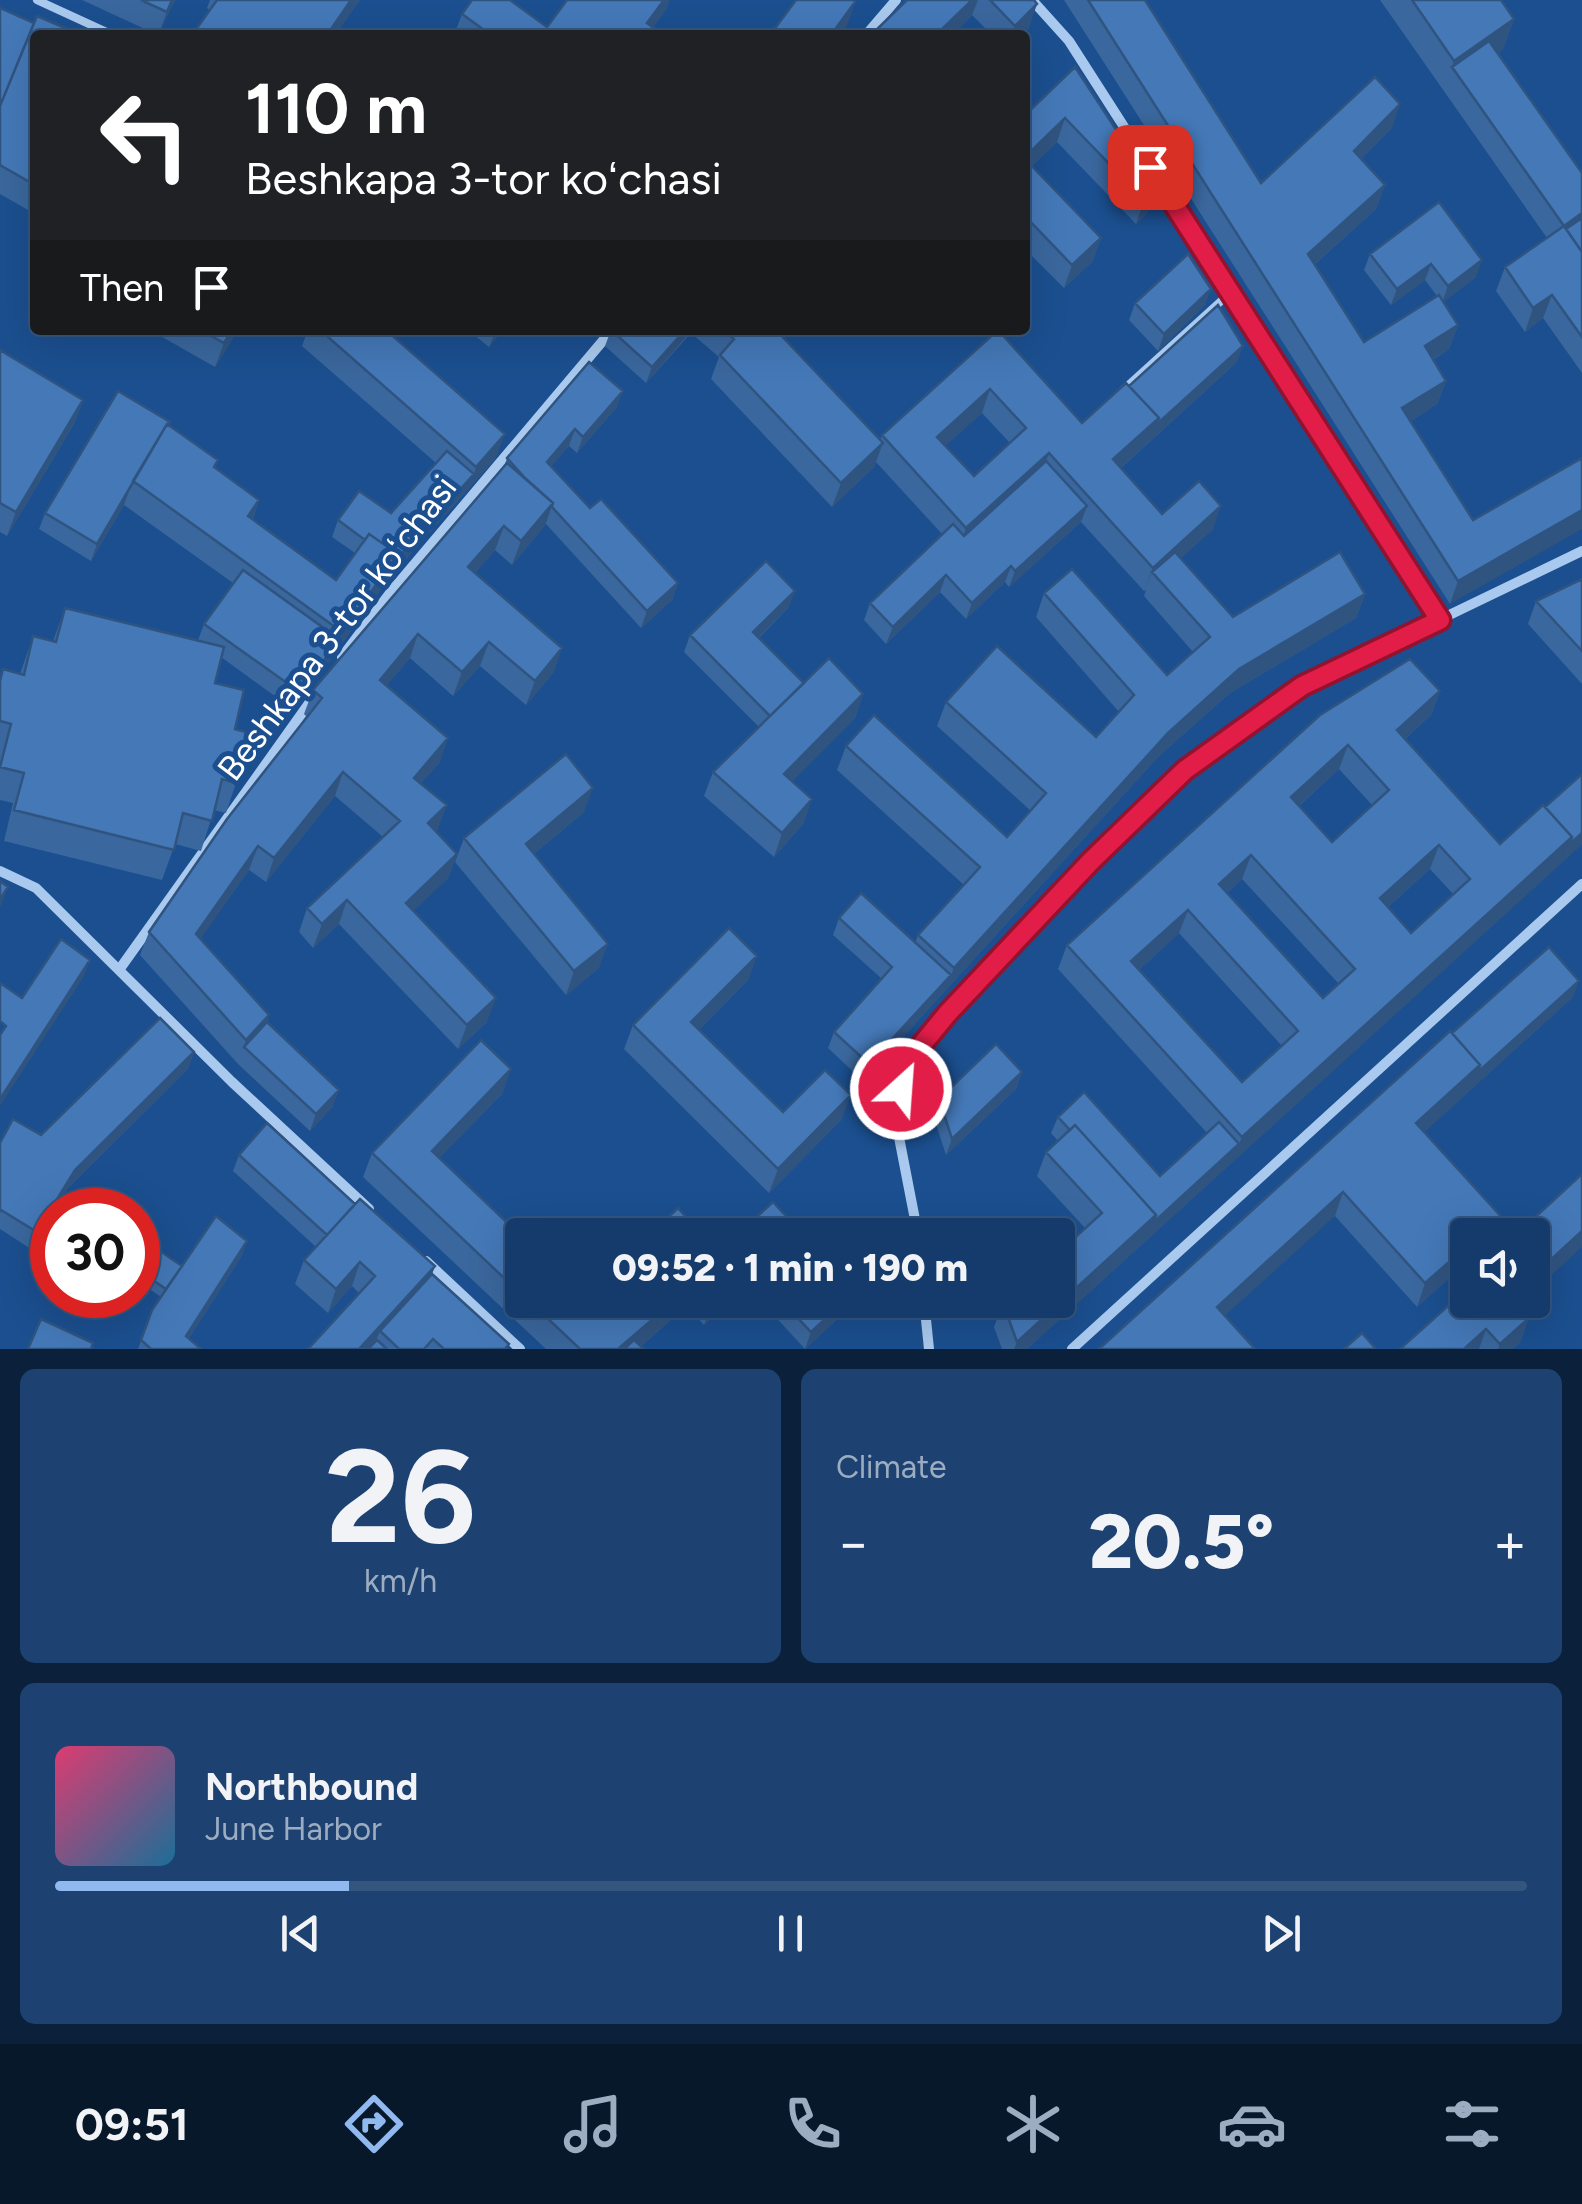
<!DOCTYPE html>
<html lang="en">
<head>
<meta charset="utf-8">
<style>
	:root { --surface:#143b6b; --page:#1d4271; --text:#f1f3f6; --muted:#9dadc1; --line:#33557e; --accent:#90b9f0 }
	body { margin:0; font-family:Figtree,sans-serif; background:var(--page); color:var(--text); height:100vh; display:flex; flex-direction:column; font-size:38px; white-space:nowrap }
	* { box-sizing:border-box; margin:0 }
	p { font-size:32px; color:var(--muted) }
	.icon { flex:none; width:55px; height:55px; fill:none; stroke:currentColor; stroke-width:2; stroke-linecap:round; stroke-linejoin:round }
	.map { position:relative; height:1349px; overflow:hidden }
	.sheet { display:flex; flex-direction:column; gap:20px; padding:20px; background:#0b203b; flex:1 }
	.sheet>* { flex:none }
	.top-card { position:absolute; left:30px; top:30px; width:1000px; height:305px; border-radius:10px; box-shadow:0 10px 40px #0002,0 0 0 2px var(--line); background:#202124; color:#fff; overflow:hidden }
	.fabs { position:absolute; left:1450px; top:1218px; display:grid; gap:20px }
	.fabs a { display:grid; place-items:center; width:100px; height:100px; border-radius:10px; background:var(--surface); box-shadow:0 10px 40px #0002,0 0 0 2px var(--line); font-size:50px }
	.speed { position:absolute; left:30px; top:1188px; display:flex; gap:20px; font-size:50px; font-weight:700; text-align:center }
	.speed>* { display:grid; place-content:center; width:130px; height:130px; border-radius:50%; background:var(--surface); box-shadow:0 10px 40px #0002,0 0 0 2px var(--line); line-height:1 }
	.speed .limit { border:15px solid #d22; background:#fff; color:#111 }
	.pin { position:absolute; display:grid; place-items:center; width:85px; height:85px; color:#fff; margin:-42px; border-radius:20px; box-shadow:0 5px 15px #0006 }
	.me { position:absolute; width:110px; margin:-55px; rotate:26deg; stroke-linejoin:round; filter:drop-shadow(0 0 8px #0008) }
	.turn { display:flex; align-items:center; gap:35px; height:210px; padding:0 50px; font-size:45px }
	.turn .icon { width:130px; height:130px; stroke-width:2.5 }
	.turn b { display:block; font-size:70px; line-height:85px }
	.then { display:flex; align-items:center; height:95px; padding:0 50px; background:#0003; gap:20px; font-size:38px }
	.big { font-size:75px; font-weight:800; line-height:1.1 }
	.sheet .tile { flex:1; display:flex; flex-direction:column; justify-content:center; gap:15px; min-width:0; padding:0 35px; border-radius:15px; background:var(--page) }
	.sheet .dial { align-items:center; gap:0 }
	.dial b { font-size:130px; line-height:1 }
	.song { display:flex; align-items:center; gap:30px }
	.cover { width:120px; height:120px; border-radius:15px; background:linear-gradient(135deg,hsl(340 70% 55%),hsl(200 70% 35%)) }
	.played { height:10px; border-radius:5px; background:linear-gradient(90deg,var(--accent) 20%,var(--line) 20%) }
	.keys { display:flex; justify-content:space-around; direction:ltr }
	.heat { display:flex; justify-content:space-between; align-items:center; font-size:55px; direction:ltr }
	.sheet .tiles { flex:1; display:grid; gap:20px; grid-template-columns:1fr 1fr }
	.tile:last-child { grid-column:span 2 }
	.trip { position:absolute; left:505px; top:1218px; width:570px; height:100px; border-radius:10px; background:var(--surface); box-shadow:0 10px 40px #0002,0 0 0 2px var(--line); font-weight:800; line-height:100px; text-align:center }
	.menu { display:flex; height:160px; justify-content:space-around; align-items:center; background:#08182b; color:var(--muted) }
	.menu .icon { width:70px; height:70px }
	.menu .current { color:var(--accent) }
	.menu b { font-size:45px; color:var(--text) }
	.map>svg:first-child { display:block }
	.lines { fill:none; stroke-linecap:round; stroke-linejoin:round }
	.lane { stroke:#a9c9ee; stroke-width:8 }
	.street { stroke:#a9c9ee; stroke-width:10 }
	.wall { fill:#3a679d; fill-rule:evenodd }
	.shaded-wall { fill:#305480 }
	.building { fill:#4478b7; stroke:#305480; stroke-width:2.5; fill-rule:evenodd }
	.route-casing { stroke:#92132f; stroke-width:25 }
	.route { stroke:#e11d48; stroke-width:18 }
	.labels { text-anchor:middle; stroke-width:10; stroke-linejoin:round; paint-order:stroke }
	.street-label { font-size:35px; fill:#fff; stroke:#1b4f8f }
</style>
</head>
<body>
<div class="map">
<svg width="1582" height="1349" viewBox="0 0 1582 1349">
	<rect width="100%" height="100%" fill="#1b4f8f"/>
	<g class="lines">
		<path class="lane" d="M37,0L113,35
			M1123,390L1231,292"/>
		<path class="street" d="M1032,0L1069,41L1440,620
			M866,35L896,0
			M342,657L390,593L612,330
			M0,871L36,888L232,1082L369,1209
			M119,970L315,695
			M918,1235L897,1127L901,1089L915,1053L947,1014L1091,861L1185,770L1302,686L1582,551
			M426,1261L520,1349
			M924,1300L929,1349
			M1072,1349L1582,884"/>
	</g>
	<path class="wall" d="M82,0H175L158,35Z
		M210,0H360L335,35H192L210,10L207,8Z
		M907,0H1034L1029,28L1021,35H992L972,15L952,35H871Z
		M1064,0H1145L1261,183L1392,128L1361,159L1385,185L1376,209L1314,265L1364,342L1437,296L1425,280L1391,305L1364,270L1370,254L1439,202L1476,277L1443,302L1458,325L1449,349L1433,360L1446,381L1437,404L1411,421L1473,520L1582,458L1450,604Z
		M1380,0H1501L1514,19L1503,49L1498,53L1582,173V373L1543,318L1525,332L1496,291L1505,267L1547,238Z
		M0,8L35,35V214L0,194Z
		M667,8L653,27L663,35H454L462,14L547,27Z
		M1075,67L1155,189L1147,213L1136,224L1057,142L1032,166L1101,238L1092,262L1064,288L1025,249V115Z
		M1135,303L1205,305L1158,351L1129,320Z
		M150,330H238L215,367Z
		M308,330H397L393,335L496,458L389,578L294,710L221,657L215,683L235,729L236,783L226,813L214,810L201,851L175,844L162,880L4,841L13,803L0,800V678L3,669L20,674L33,636L53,641L65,608L198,640L204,624L233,583L124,505L91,561L39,529L45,513L169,425L218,460L215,468L259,500L253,519L336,580L355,553L332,537L338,520L391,513L436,463L302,346Z
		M468,330H503L489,347Z
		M611,330H776L880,440L882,435L998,330L1082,423L1129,386L1237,362L1121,468L1162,514L1213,529L1181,558L1233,617L1365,594L1356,618L1230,693L1159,756L863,1081L828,1048L834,1032L882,979L833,935L839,918L915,943L918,935L964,885L837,770L846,746L1007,837L1031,811L937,726L946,702L1096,737L1119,712L1036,617L1044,593L1167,675L1193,652L1144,596L1146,590L1144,591L1081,522L1009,587L1005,582L966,619L940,592L886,644L864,620L870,603L942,534L876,462L874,467L832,507L711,379L719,357L691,333L646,383L605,346ZM982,413L1010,443L974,476L945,445Z
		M0,350L83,400L74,424L7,536L0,532Z
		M617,407L577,453L569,446L551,466L590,508L678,583L672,600L641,628L546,524L512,565L495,550L475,573L554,672L526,705L480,666L453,696L410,658L387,685L440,762L421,783L438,829L436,831L457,854L448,878L413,911L487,1022L458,1049L339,924L313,948L299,932L307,908L383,837L335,796L266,882L249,870L200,939L269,1015L267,1022L333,1106L310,1131L238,1064L140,955L149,932L307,717L304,714L313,690L504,467L507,458Z
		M1582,579V684L1528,624L1536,601Z
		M789,607L759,638L804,683L863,694L855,718L792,781L804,823L774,857L704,796L713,772L759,727L684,652L690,635Z
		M1440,691L1431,715L1405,739L1500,844H1582L1027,1349H1002L994,1327L1003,1303L1085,1228L1037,1176L1046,1152L1058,1141L1051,1133L1058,1117L1160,1176L1207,1133L1058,969L1067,945L1320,715ZM1339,769L1372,805L1332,842L1299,806ZM1430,869L1454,895L1411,933L1388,907ZM1242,879L1339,984L1323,998L1227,893ZM1179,933L1282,1046L1242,1082L1139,970Z
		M584,812L534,854L599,968L566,995L455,862L464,838Z
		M749,979L699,1030L783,1112L842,1119L769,1193L624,1049L633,1025Z
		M1573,997L1424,1132L1517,1234L1582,1247L1468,1235V1284L1456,1272L1417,1307L1335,1216L1099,1349L1452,1033Z
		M194,1052L188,1069L69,1187L52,1210V1213L31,1249L0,1229V1143L41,1135Z
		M1022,1072L1016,1089L946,1155L933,1115L939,1099Z
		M503,1093L439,1158L522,1237V1300H589L601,1311L613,1300H731L704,1325L687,1306L641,1346L644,1349H546L363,1177L372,1153Z
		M239,1155L355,1204L435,1266L432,1274L509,1344L507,1349H308L359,1293L352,1286L328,1313L295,1284L304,1260L316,1247L233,1171Z
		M138,1236L182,1266L247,1241L241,1257L189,1338L201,1349H138L152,1310L161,1297L138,1281Z
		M760,1300H858L805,1349Z
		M1528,1319L1520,1343L1512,1349H1400Z"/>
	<path class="shaded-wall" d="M172,0H175L158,35L167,12Z
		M351,0H360L335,35H327Z
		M664,0H670L667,8L647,35V23Z
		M972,0H978L972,15L952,35H936Z
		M855,2L847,26L840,35H831Z
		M1037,4L1029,28L1021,35H1011L1015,26Z
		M1514,19L1503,49L1460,79L1452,67L1454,61Z
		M1400,104L1392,128L1346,175L1354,151Z
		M1065,118L1057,142L1025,173V157Z
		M1385,185L1376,209L1299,278L1308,254Z
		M1155,189L1147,213L1136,224L1144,200Z
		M1582,213V231L1567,241L1564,226Z
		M1101,238L1092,262L1064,288L1072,265Z
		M1482,260L1476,277L1442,303L1448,286Z
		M1431,264L1425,280L1391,305L1397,289Z
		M1211,289L1205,305L1158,351L1164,334Z
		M1552,295L1543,318L1525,332L1533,308Z
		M1458,325L1449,349L1416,370L1425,346Z
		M232,330H238L215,367L224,343Z
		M496,330H503L489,347Z
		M685,330H692L646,383L652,367Z
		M1243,346L1237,362L1104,483L1113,459Z
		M1446,381L1437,404L1394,432L1402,408Z
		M990,389L982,413L929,461L937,437Z
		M623,391L617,407L577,453L583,437Z
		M83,400L74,424L7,536L16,512Z
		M575,429L569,446L541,478L547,462Z
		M505,434L496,458L389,578L294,710L301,693L398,554L474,474L476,467Z
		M883,443L874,467L832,507L841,483Z
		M1049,453L1040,477L958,552L966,528Z
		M130,488L124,505L91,561L97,544Z
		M259,500L251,524L248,516Z
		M553,503L545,526L512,565L521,541Z
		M1087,506L1081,522L1009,587L1015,571Z
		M1221,506L1213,529L1158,579L1152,572L1144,591L1153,568Z
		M1582,510V529L1450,604L1458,581Z
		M504,526L495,550L460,591L468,567Z
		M1011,566L1005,582L966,619L972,603Z
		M946,575L940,592L886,644L893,627Z
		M678,583L672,600L641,628L647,611Z
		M795,591L789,607L747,649L753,632Z
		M1365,594L1356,618L1230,693L1159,756L863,1081L869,1064L951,975L954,968L1168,733L1239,669Z
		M418,634L410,658L372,703L380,680Z
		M489,642L480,666L453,696L462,672Z
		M562,648L554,672L526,705L535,681Z
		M1440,691L1431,715L1388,754L1397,730Z
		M863,694L855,718L775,798L784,774Z
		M448,738L440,762L406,801L414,778Z
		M1348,745L1339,769L1282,821L1291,797Z
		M343,772L335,796L266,882L274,858Z
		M593,788L584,812L517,868L526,844Z
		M812,799L804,823L774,857L782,833Z
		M447,805L438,829L420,847L428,823Z
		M1582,833V844L1564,861L1570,844Z
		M1572,837L1564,861L1027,1349H1014L1017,1342L1156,1215L1239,1144L1242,1137Z
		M1439,845L1430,869L1371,922L1380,898Z
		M258,846L249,870L187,958L196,934Z
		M457,854L448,878L397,927L406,903Z
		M1251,855L1242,879L1210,908L1219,884Z
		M8,887L2,903L0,907V899Z
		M347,900L339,924L313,948L322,924Z
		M1188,910L1179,933L1123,985L1131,961Z
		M608,944L599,968L566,995L574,971Z
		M757,956L749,979L683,1046L691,1022Z
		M90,960L84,976L0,1106V1099Z
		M1579,981L1573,997L1408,1147L1416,1123L1480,1065Z
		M496,998L487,1022L458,1049L467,1025Z
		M269,1015L261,1039L244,1047L246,1040Z
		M194,1052L188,1069L69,1187L54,1210H52V1213L31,1249L37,1232L75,1170Z
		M511,1069L503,1093L423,1175L432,1151Z
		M1022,1072L1016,1089L946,1155L952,1139Z
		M339,1090L333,1106L310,1131L316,1114Z
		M851,1095L842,1119L769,1193L778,1169Z
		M1343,1192L1335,1216L1208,1331L1217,1307Z
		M1582,1231V1247L1532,1293V1277Z
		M247,1241L241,1257L182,1349L186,1336Z
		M1465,1248L1456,1272L1417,1307L1425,1283Z
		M360,1262L352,1286L328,1313L336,1289Z
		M435,1266L426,1290L380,1331L372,1349H359Z
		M675,1300H689L687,1306L637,1349H618Z
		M719,1300H731L704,1325L710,1308Z
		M846,1300H858L805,1349L811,1332Z
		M1509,1300H1525L1501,1322Z
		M1528,1319L1520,1343L1512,1349H1498L1500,1344Z
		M1486,1329L1479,1349H1464Z"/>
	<path class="building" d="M141,0H172L167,12Z
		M217,0H351L327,35H192Z
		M472,0H510L547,27L567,0H664L647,23L663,35H491L462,14Z
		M796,0H853L855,2L831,35H770Z
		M907,0H972L936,35H871Z
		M990,0H1034L1037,4L1015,26Z
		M1088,0H1145L1261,183L1375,77L1400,104L1354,151L1385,185L1308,254L1364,342L1439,295L1458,325L1425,346L1446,381L1402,408L1473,520L1582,458V510L1458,581Z
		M1412,0H1501L1514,19L1454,61Z
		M0,8L34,23L0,106Z
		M37,16L77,33L76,35H35V185L0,165V106Z
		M1489,41L1582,173V213L1564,226L1452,67Z
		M1075,67L1155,189L1144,200L1065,118L1025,157V115Z
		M1025,159L1101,238L1072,265L1025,216Z
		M1439,202L1482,260L1448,286L1431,264L1397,289L1370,254Z
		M1582,218V252L1566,229Z
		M1564,226L1582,252V337L1552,295L1533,308L1505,267Z
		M1188,254L1211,289L1164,334L1135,303Z
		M1218,305L1243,346L1156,425L1159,418L1129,386Z
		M201,330H232L224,343Z
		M320,330H386L505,434L476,467Z
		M611,330H685L652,367Z
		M724,330H776L883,443L841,483L720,355L734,339Z
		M998,330L1082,423L1126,383L1159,418L1113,459L1162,514L1199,481L1221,506L1153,568L1049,453L966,528L882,435ZM990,389L1026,428L974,476L937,437Z
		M0,350L83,400L16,512L0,503Z
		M589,362L623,391L583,437L575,429L547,462L590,508L601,499L678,583L647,611L552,507L553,503L525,478L507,458Z
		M118,391L170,422L168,425L167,424L97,544L45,513Z
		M167,424L218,460L214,467L259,500L248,516L336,580L369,534L398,554L342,632L133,481Z
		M447,451L474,474L395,561L398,554L369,534L365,540L338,520L359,491L391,513Z
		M1046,461L1087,506L1015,571L1011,566L972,603L946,575L893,627L870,603L953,524L964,536Z
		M507,463L553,503L521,541L504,526L468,567L562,648L535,681L489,642L462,672L418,634L380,680L448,738L414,778L447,805L428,823L457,854L406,903L496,998L467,1025L347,900L322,924L307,908L400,821L343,772L274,858L258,846L196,934L269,1015L246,1040L149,932L227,819L322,698L313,690Z
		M1175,552L1233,617L1340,552L1365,594L1239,669L1168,733L954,968L918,935L980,867L846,746L874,715L1007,837L1046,793L946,702L997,646L1096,737L1134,695L1044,593L1072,569L1167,675L1210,637L1152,572Z
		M766,561L795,591L753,632L804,683L770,716L690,635Z
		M243,570L339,639L301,693L204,624Z
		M1582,579V651L1536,601Z
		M65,608L224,647L215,683L244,690L235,729L249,733L236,783L222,779L212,821L183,813L174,850L14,810L24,773L0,767L11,724L0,721V681L3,669L24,675L33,636L56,642Z
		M829,658L863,694L784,774L812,799L782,833L713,772Z
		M1410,659L1440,691L1397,730L1500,844L1543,805L1572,837L1242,1137L1067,945L1320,715ZM1348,745L1389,790L1332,842L1291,797ZM1439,845L1470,879L1411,933L1380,898ZM1251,855L1355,969L1323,998L1219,884ZM1188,910L1298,1031L1242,1082L1131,961Z
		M566,754L593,788L526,844L608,944L574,971L464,838Z
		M1582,774V833L1570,844L1572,837L1545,807Z
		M0,881L8,887L0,899Z
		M861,893L951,975L869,1064L834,1032L892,967L839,918Z
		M729,928L757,956L691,1022L783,1112L825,1070L851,1095L778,1169L633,1025Z
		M61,939L90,960L0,1099V1035L6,1026L0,1021V983L22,998Z
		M1549,947L1579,981L1478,1072L1480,1065L1452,1033Z
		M160,1018L194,1052L75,1170L37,1232L1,1210L0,1212V1143L13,1119L41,1135Z
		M267,1022L339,1090L316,1114L244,1047Z
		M1450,1031L1480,1065L1416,1123L1517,1234L1582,1174V1231L1532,1277V1235H1468V1251L1465,1248L1425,1283L1343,1192L1217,1307L1255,1349H1099Z
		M481,1040L511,1069L432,1151L522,1237V1295L372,1153Z
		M996,1044L1022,1072L952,1139L939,1099Z
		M1084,1092L1160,1176L1219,1122L1239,1144L1154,1222L1156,1215L1075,1125L1070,1130L1058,1117Z
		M267,1123L355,1204L327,1235L239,1155Z
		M1075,1125L1156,1215L1017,1342L1003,1303L1006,1300H1058V1253L1102,1213L1046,1152Z
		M360,1199L435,1266L359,1349H308L375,1276L360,1262L336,1289L304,1260Z
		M773,1202L797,1228L790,1235H737Z
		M678,1208L702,1235H649Z
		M216,1216L247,1241L186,1336L201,1349H151L141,1340L152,1310Z
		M883,1221L888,1235H868Z
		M138,1236L182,1266L166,1289L138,1270Z
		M432,1274L509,1344L505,1349H444L433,1339L424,1349H399L380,1331Z
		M1468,1288V1300H1512L1528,1319L1500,1344L1486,1329L1464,1349H1400Z
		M528,1300H589L601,1311L613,1300H675L618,1349H580Z
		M703,1300H719L710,1308Z
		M781,1300H846L811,1332Z
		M41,1319L93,1343L91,1349H28Z
		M1362,1333L1376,1349H1344Z
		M377,1340L387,1349H368Z
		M634,1340L644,1349H624Z"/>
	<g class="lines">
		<g class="route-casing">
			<path id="route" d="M901,1089L915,1053L947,1014L1091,861L1185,770L1302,686L1440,620L1150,167"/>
		</g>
		<use href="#route" class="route"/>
	</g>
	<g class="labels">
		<g class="street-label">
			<text transform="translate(337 628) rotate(-53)" y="12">Beshkapa 3-tor koʻchasi</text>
		</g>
	</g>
</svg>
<div class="fabs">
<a><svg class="icon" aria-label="sound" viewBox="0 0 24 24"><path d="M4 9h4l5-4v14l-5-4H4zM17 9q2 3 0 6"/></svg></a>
</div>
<div class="speed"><div class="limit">30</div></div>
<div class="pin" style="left:1150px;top:167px;background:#d93025"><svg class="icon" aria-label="arrive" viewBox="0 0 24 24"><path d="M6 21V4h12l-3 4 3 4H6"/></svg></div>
<svg class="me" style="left:901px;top:1089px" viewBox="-20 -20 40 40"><circle r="17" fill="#e11d48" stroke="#fff" stroke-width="3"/><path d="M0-11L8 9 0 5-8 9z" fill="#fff"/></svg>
<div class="trip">09:52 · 1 min · 190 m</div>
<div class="top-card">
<div class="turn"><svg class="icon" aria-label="left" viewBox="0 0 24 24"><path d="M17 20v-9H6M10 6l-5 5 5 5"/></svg><div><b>110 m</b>Beshkapa 3-tor koʻchasi</div></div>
<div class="then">Then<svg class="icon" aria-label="arrive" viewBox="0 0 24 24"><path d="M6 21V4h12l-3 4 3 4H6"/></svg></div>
</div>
</div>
<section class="sheet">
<div class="tiles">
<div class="tile dial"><b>26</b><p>km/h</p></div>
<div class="tile"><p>Climate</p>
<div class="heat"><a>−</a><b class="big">20.5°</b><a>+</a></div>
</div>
<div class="tile">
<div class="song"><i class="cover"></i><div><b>Northbound</b><p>June Harbor</p></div></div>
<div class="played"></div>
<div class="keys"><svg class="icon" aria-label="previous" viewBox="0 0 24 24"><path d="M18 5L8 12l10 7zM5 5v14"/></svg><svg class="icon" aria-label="pause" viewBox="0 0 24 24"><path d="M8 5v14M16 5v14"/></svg><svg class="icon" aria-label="next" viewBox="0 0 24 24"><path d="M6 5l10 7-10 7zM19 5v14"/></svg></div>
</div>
</div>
</section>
<nav class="menu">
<b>09:51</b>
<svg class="icon current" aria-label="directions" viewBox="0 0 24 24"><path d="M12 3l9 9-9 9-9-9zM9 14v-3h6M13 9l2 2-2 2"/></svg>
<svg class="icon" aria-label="music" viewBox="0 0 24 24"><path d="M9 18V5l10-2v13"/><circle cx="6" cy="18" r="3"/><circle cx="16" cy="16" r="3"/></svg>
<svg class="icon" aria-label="phone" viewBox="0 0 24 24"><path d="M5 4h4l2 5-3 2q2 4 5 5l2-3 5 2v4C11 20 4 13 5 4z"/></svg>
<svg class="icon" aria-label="climate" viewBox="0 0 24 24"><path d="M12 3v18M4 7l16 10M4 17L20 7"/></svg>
<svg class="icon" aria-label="car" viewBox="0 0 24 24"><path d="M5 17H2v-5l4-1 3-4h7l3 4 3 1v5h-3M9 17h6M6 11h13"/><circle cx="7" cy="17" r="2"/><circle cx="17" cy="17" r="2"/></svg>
<svg class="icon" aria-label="filters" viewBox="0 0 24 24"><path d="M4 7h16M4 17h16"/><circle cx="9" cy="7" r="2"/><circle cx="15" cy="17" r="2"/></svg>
</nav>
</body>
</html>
